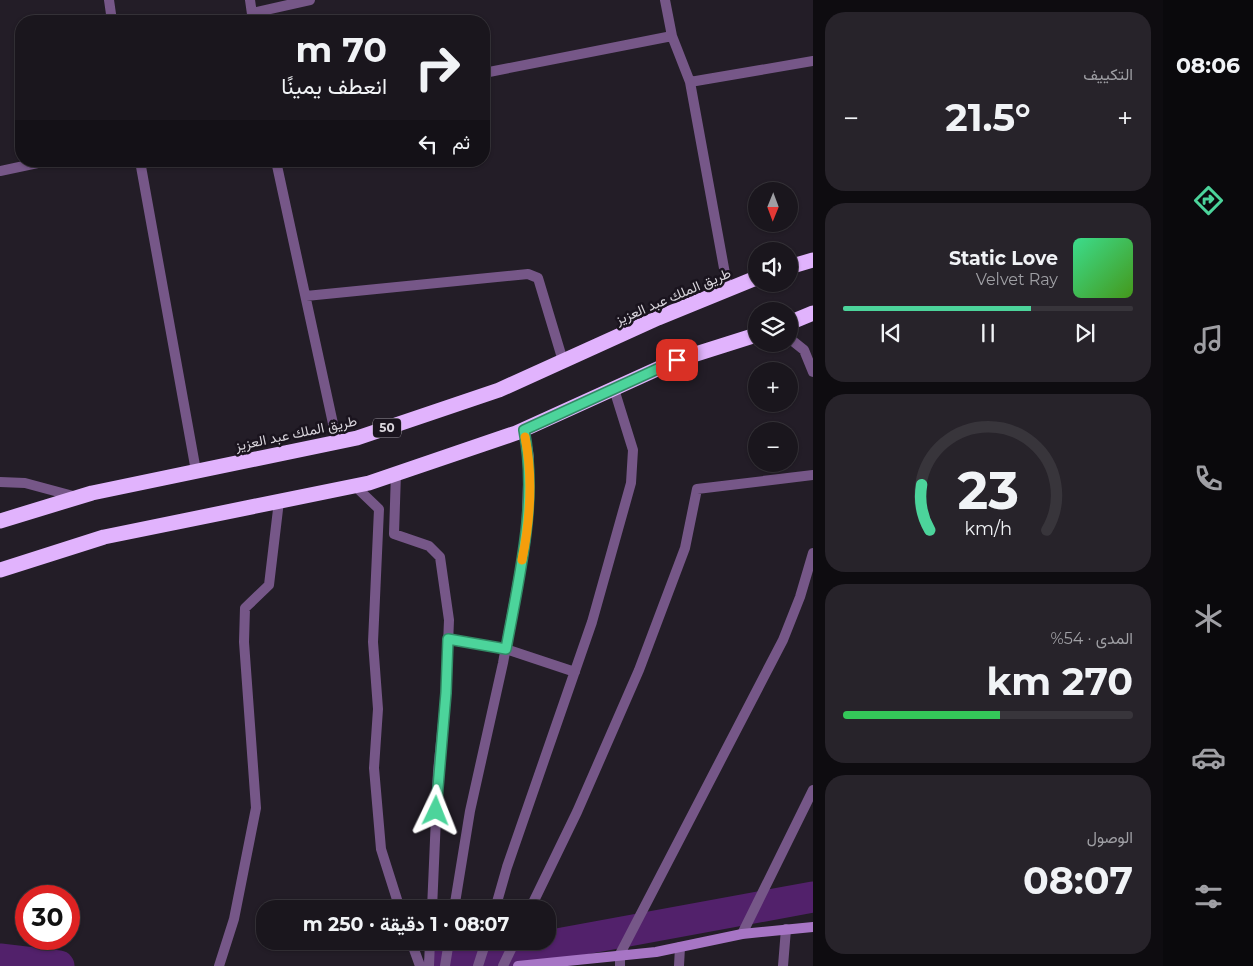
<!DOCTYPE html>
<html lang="ar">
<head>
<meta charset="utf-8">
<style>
	:root { --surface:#1a161d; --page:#27232a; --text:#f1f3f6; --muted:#9f9fa4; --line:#38353b; --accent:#4cd49b }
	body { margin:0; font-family:Montserrat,Vazirmatn,sans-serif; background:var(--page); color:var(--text); direction:rtl; height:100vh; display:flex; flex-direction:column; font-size:19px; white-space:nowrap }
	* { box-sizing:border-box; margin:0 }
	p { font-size:16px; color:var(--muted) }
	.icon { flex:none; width:28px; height:28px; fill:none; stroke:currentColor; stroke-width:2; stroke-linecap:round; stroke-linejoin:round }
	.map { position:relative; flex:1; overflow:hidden; direction:ltr }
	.sheet { display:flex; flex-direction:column; gap:12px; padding:12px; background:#0e0c10; width:350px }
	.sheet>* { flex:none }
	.banner { position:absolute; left:15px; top:15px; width:475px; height:152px; border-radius:20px; box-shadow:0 1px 4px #0004,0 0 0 1px var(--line); direction:rtl; background:#1a161d; color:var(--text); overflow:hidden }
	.needle { width:32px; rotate:181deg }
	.controls { position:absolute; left:748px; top:182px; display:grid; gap:10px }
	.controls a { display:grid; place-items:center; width:50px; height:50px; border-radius:50%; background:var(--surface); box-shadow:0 1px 4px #0004,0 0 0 1px var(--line); font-size:25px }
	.speed { position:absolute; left:15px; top:885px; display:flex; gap:10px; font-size:25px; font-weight:700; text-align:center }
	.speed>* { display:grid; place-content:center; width:65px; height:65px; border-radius:50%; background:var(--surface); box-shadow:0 1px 4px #0004,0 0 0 1px var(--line); line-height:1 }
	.speed .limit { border:8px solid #d22; background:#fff; color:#111 }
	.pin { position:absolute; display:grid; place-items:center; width:42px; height:42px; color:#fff; margin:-21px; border-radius:10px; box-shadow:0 2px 8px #0006 }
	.me { position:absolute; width:55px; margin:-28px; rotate:2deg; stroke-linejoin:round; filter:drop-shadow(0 0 4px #0008) }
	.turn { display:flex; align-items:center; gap:18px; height:105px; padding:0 20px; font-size:22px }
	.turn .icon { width:65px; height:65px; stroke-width:2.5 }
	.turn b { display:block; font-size:35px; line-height:42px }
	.then { display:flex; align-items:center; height:48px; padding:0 20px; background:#0003; gap:10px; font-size:19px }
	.big { font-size:38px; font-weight:700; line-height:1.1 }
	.sheet .tile { flex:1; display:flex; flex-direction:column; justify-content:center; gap:8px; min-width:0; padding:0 18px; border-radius:20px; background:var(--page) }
	.sheet .dial { align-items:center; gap:0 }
	.dial svg { height:130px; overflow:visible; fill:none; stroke:var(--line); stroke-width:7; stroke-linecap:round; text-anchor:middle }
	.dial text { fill:var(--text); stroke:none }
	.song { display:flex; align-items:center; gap:15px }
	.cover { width:60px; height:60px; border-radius:8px; background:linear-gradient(135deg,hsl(150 70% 55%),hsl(100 70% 35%)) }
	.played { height:5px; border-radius:2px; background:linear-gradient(90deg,var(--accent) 65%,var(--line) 65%) }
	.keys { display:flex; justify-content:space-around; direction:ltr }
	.heat { display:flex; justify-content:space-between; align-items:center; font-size:28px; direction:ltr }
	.charge { height:8px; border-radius:4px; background:linear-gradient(90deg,#34c759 54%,var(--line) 0) }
	.trip { position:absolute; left:256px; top:900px; width:300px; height:50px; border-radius:20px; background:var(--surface); box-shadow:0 1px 4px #0004,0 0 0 1px var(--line); font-weight:700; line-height:50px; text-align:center; direction:rtl }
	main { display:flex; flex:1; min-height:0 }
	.dock { display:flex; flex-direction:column; width:90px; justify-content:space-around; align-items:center; background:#0a090c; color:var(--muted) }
	.dock .icon { width:35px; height:35px }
	.dock .selected { color:var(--accent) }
	.dock b { font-size:22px; color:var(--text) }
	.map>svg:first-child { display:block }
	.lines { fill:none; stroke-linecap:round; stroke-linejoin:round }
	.river { stroke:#52216b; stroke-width:31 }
	.street { stroke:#765788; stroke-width:10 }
	.secondary { stroke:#a775c5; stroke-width:10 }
	.highway { stroke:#e1b3fd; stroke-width:15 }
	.route-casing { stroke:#318a65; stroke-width:12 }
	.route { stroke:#4cd49b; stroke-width:9 }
	.slow { stroke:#f59e0b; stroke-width:9 }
	.labels { text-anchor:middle; stroke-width:5; stroke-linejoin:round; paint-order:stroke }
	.shield { fill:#1a141e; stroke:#9f9aa2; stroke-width:1 }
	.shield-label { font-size:12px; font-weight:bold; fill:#d8d4db }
	.street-label { font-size:14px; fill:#d8d4db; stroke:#1a141e }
</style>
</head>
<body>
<main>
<nav class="dock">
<b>08:06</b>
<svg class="icon selected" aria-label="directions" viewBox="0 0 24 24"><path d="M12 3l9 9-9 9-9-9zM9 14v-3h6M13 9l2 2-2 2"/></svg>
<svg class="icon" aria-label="music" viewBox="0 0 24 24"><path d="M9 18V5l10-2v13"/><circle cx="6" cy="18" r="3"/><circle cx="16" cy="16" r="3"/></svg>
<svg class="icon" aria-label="phone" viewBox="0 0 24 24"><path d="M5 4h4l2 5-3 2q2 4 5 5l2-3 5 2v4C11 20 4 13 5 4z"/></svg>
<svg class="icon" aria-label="climate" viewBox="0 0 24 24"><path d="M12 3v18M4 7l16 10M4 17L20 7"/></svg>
<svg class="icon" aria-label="car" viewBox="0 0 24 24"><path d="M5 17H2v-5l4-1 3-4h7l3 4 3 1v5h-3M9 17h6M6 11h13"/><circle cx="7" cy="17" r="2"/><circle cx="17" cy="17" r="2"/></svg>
<svg class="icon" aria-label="filters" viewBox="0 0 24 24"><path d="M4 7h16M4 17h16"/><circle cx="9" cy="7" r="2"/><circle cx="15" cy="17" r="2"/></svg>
</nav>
<section class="sheet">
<div class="tile"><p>التكييف</p>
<div class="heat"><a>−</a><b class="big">21.5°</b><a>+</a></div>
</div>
<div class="tile">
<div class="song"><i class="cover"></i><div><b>Static Love</b><p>Velvet Ray</p></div></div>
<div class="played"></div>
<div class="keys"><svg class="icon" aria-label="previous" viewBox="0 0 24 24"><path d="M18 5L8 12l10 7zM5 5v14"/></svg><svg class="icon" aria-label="pause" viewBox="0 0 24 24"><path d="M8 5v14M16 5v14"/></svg><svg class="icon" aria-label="next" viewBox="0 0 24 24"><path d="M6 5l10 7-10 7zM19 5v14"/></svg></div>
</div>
<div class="tile dial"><svg viewBox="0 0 100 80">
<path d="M14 69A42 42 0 1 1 86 69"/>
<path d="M14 69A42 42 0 0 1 9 41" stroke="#4cd49b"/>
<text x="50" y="56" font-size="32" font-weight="700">23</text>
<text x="50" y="72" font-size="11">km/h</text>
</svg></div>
<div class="tile"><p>المدى · 54%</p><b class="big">270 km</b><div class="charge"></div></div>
<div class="tile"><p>الوصول</p><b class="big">08:07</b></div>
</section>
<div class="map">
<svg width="813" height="966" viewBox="0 0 813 966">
	<rect width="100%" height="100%" fill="#231d27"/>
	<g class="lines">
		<path class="river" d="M0,959L59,966
			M438,966L813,897"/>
		<path class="street" d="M109,0L112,21
			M250,0L253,21
			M665,0L672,36L690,82L728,290
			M252,13L310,0
			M484,73L672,36
			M690,82L813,61
			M140,161L196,471
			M276,161L337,442
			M0,171L47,161
			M306,296L528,274L538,278L563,361
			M789,338L804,350L813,372
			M396,473L394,534L429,546L440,557L449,620L446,693L438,771L432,909
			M0,482L25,483L77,497
			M355,486L379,509L373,642L378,709L374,768L381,849L400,909
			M448,639L506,649L575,672
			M454,909L470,811L503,663L526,538L529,457L524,430
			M495,909L507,867L592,622L631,483L633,450L614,389
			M530,909L577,812L639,670L685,548L697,489L813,475
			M742,934L813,790
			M411,941L420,966
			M219,966L234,919L256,808L244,642L245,608L269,585L279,501
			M429,966L430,941
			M445,966L449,941
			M478,966L486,941
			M503,966L515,941
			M620,966V954L783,640L800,597L813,553
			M679,966L680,947
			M783,966L786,929"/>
		<path class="secondary" d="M518,966L656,952L742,934L813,927"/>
		<path class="highway" d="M789,267L813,260
			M789,323L813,313
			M0,521L92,493L357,438L499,390L658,318L756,278
			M0,570L104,537L369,483L516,433L677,360L756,335"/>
	</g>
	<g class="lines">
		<g class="route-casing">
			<path id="route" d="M436,811L446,693L448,639L506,649C519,577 538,502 524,430L677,360"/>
		</g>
		<use href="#route" class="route"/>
		<path class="slow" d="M522,560C530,521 533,476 525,437"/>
	</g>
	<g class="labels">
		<rect class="shield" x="373" y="418.5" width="28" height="19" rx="4"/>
		<g class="shield-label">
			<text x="387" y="432">50</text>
		</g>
		<g class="street-label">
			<text transform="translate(673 296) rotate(-23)" y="5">طريق الملك عبد العزيز</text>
			<text transform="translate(296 433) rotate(-12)" y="5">طريق الملك عبد العزيز</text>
		</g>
	</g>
</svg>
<div class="controls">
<a><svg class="needle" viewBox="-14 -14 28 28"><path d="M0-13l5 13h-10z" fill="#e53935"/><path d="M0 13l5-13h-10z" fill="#9f9fa4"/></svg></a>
<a><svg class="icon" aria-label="sound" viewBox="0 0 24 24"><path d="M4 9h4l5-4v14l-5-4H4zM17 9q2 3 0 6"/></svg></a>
<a><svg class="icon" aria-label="layers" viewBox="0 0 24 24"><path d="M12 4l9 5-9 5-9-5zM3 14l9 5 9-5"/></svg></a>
<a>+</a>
<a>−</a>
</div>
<div class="speed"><div class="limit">30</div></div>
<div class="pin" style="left:677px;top:360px;background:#d93025"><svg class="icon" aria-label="arrive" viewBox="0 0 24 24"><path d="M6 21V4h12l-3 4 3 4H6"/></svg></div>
<svg class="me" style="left:436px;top:811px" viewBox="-20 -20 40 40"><path d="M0-17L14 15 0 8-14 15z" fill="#4cd49b" stroke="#fff" stroke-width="4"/></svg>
<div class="trip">08:07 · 1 دقيقة · 250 m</div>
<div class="banner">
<div class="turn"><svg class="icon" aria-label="right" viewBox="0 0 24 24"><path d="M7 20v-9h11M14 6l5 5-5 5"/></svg><div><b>70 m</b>انعطف يمينًا</div></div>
<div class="then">ثم<svg class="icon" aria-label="left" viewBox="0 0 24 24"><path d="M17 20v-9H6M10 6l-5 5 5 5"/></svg></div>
</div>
</div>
</main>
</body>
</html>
